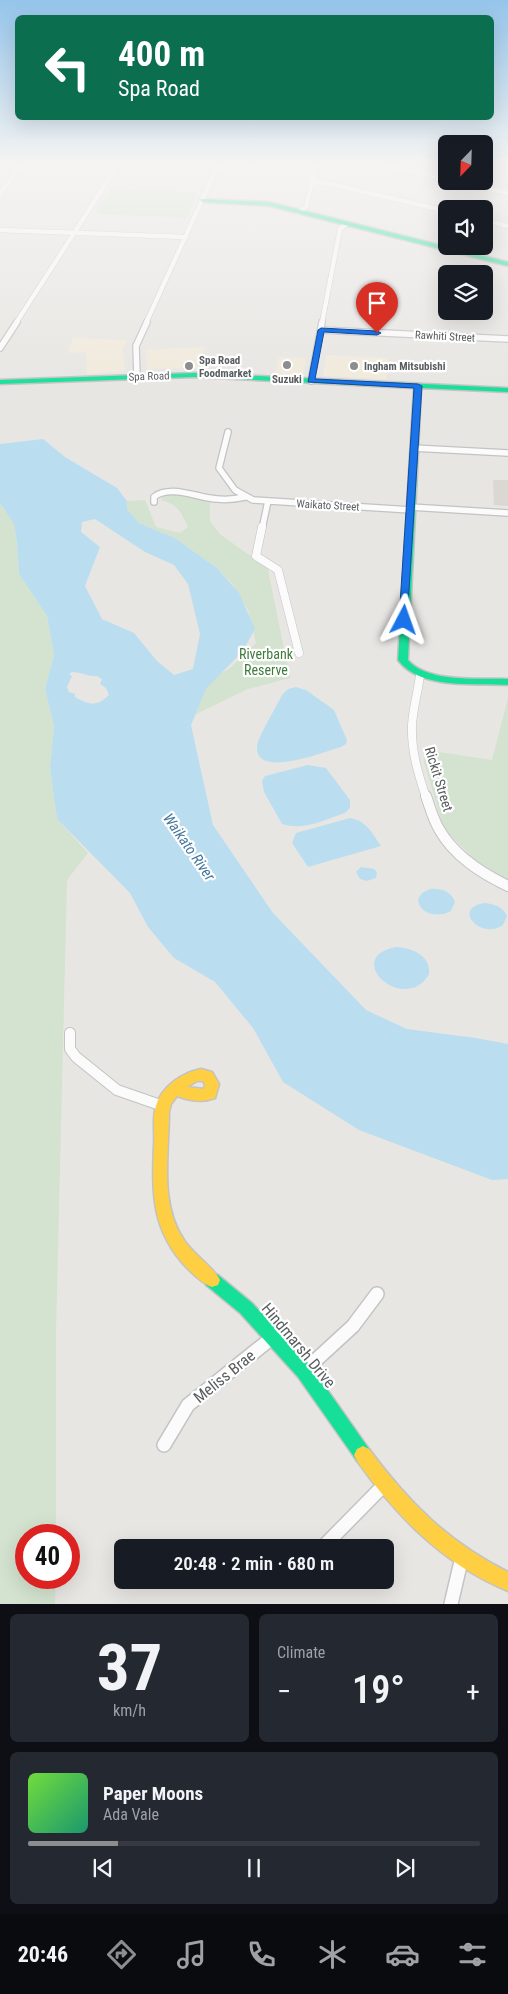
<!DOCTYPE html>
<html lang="en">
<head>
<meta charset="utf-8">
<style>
	:root { --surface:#171b24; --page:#242831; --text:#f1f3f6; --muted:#9ea1a6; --line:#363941; --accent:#8b8d8e }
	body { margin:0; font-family:"Roboto Condensed",sans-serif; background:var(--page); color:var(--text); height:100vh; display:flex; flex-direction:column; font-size:19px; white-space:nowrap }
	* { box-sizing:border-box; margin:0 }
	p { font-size:16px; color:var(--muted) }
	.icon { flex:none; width:28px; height:28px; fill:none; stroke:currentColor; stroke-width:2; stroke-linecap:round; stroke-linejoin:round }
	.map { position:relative; height:1604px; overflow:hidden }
	.details { display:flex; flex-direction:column; gap:10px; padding:10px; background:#0d0f14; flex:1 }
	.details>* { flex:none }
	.banner { position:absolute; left:15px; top:15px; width:479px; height:105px; border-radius:8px; box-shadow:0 5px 20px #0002; background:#0b6e4f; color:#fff; overflow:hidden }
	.needle { width:32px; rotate:203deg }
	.tools { position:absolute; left:438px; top:135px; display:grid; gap:10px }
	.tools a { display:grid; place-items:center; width:55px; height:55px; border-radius:8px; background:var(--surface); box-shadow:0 5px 20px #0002; font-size:25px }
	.speed { position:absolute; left:15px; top:1524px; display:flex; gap:10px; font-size:25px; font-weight:700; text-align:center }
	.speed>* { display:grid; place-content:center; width:65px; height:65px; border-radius:50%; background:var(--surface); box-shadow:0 5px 20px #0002; line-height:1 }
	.speed .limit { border:8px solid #d22; background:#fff; color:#111 }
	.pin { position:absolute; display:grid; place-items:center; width:42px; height:42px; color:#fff; margin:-51px -21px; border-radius:50% 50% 50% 0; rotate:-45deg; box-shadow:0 0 5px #0007 }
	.pin .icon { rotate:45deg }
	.me { position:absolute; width:55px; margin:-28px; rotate:4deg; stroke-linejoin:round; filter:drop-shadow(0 0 4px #0008) }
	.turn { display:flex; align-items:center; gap:18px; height:105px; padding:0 20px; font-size:22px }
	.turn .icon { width:65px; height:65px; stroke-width:2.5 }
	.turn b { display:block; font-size:35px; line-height:42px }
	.big { font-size:38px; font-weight:600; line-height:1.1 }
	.details .tile { flex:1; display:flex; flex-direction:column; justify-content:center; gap:8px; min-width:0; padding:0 18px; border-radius:8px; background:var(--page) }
	.details .dial { align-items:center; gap:0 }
	.dial b { font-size:65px; line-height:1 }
	.song { display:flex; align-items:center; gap:15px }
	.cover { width:60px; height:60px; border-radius:8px; background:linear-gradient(135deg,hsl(100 70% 55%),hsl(160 70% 35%)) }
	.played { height:5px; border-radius:2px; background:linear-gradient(90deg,var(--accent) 20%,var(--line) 20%) }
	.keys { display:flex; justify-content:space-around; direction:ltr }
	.heat { display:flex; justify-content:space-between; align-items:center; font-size:28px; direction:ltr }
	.details .tiles { flex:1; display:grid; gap:10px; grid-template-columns:1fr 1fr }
	.tile:last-child { grid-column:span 2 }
	.trip { position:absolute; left:114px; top:1539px; width:280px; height:50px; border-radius:8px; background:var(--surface); box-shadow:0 5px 20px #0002; font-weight:600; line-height:50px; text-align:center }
	.tabs { display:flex; height:80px; justify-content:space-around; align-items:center; background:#090b0e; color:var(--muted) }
	.tabs .icon { width:35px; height:35px }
	.tabs .on { color:var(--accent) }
	.tabs b { font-size:22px; color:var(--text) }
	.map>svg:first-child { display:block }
	.commercial { fill:#f1eadc }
	.education { fill:#dbd8d3 }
	.green { fill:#d3e3cf }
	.water { fill:#badef0; fill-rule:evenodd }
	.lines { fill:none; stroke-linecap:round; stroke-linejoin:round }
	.street-far4-casing { stroke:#c2c3c3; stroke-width:5.5 }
	.street-far3-casing { stroke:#c2c3c3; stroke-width:8 }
	.street-far2-casing { stroke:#c2c3c3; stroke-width:9 }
	.street-far1-casing { stroke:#c2c3c3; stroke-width:12 }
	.street-casing { stroke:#c2c3c3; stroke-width:16 }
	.fast-casing { stroke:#c3c3c4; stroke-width:3 }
	.slow-casing { stroke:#c3c3c4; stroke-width:3 }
	.street-far4 { stroke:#fcfbfb; stroke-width:4.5 }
	.street-far3 { stroke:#fcfbfb; stroke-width:5.5 }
	.street-far2 { stroke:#fcfbfb; stroke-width:8 }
	.street-far1 { stroke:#fcfbfb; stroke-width:10 }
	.street { stroke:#fcfbfb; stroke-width:13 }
	.fast { fill:#16e098; fill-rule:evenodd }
	.slow { fill:#ffcf43; fill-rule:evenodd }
	.route { fill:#1a73e8; stroke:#114b97 }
	.poi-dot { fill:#8b8d8e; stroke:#fff; stroke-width:2 }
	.labels { text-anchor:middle; stroke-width:4.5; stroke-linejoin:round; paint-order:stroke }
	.far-street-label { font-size:11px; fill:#595d60; stroke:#fff }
	.far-poi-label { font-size:11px; font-weight:bold; fill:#595d60; stroke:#fff; text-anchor:start }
	.park-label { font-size:14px; fill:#3f7c3c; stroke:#fff }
	.street-label { font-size:14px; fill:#595d60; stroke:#fff }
	.water-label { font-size:15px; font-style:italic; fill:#44779c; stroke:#fff }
	.near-street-label { font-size:16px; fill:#595d60; stroke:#fff }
</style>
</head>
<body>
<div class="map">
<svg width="508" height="1604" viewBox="0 0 508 1604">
	<rect width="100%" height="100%" fill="#e8e6e3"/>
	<path class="commercial" d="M73,338L128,340L122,350L125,371L87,374L86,352L68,353Z
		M205,347L198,368L148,369L145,350Z
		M326,355L388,358L386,379L325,376L323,375Z
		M279,357L306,358L303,373L297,375L275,374Z"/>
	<path class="education" d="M493,480H508V506L494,505Z"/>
	<path class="green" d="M110,189H111L198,192L187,218L95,214Z
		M174,494L210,502V521L220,534L260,563L267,565L290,678L248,689L194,715L209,680L229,669L256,643L248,610L232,584L217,568L175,538L139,523L127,509V501L145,500L156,527L180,533L188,527C180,511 179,505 161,500L165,494Z
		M0,503L14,524L17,543L19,574L47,616L54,655L45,689L54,726L50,768L57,819L88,853L67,880L56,1334V1535H26V1578H56L55,1604H0Z
		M508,698V880L477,862L444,829L424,762L426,750L492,760Z"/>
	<path class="water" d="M43,439L65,457L117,488L127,501V509L139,523L175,538L217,568L239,593L255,629L242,652L206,689L191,725L213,825L273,913L366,1010L407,1029L476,1038L508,1044V1179L492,1180L359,1130L283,1082L253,1028L215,982L174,958L148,927L130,893L57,819L50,768L54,726L45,689L54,655L47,616L19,574L17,543L14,524L0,503V444ZM95,519L145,552L174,565L188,584L200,634L193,669L174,675L157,661L134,633L102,619L85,586L100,547L81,532L82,522ZM72,672C81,672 89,677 97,676L102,679L100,684L106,688L109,695C97,707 89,705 75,697V694L69,692L67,687L72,676L69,674Z
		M296,687L306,690L334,710L347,740L346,744L341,747C324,752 255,779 257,747C257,738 277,706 282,695L288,689Z
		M308,765L326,768L350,800V808L345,813C324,820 304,831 282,824L264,792L262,781L265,776Z
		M350,818C367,821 372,833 381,846L308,867L292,843L296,833Z
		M361,867L374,869L377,872L376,878L367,881L360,879L356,872Z
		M430,889C441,888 451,891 455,902L451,911C439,918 419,915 418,899L422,893Z
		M485,903C495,904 503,907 507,916L503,925C480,941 451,907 485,903Z
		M396,947C412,948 431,955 429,974C406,1016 340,958 396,947Z"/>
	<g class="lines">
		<g class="street-far4-casing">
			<path id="street-far4" d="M383,165L446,179
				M456,181L508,193
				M312,182L326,183L446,211
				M0,194L21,165
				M299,212L306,207L316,165
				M484,220L508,226
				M0,230L186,237
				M16,323L118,165
				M146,323L218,165
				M322,323L340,229L346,224"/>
		</g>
		<g class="street-far3-casing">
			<path id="street-far3" d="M321,330L508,339
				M0,348L17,322
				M137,376L136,346L147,322
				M311,381L322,322
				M228,432L219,468L235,490L253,500L411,510
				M413,448L508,453
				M154,502V497C170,484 198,498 217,499C226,500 236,499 245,497
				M410,507L508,513
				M262,529L268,501"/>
		</g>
		<g class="street-far2-casing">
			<path id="street-far2" d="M262,527L256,556L278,570L299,653
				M420,675C418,692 413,708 412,725C411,750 418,774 426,797"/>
		</g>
		<g class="street-far1-casing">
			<path id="street-far1" d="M426,796C430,807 433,819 439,829C454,856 481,873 508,886
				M70,1033V1049L76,1057L117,1090L163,1106"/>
		</g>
		<g class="street-casing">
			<path id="street" d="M304,1371L353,1326L377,1294
				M164,1445L188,1405L273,1337
				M322,1548L384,1485
				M451,1604L462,1557"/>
		</g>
		<g class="fast-casing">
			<path id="fast" d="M200,199L269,202L508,262V266L269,206L202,202Z
				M194,373L508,388V392L421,388L408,660C427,683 480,678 508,679V685C475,683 420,690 398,660L414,388L194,377L0,384V380Z
				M212,1273L218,1275L252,1303L310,1365L369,1449L372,1455L369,1461L363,1464L357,1461L298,1377L240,1313L206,1285L204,1280L206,1275Z"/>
		</g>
		<g class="slow-casing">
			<path id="slow" d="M201,1069L212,1072L219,1084L215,1098C202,1103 190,1101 177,1096L171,1104L169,1112C169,1154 159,1204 184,1240C193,1254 214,1268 220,1280L218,1285L212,1287C203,1284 195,1276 188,1269C151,1231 152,1193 154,1144C155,1132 152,1117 156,1106C162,1086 182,1073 201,1069ZM197,1081H203L205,1085L204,1089L187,1087Z
				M363,1446L369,1449C408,1502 448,1542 508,1572V1591C444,1565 397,1517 357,1461L354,1455L357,1449Z"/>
		</g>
		<use href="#street-far4" class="street-far4"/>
		<use href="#street-far3" class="street-far3"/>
		<use href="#street-far2" class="street-far2"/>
		<use href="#street-far1" class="street-far1"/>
		<use href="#street" class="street"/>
		<use href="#fast" class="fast"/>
		<use href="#slow" class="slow"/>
	</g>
	<linearGradient id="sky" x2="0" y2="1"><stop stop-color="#95c5eb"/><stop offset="0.42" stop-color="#f5f4f2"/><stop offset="1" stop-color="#f5f4f2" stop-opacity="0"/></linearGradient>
	<rect width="508" height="390" fill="url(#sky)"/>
	<path class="route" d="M321,328L377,331L381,333L377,335L324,332L315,379L418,384L422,386L407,622L404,623L399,620L414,388L308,382L318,330Z"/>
	<g class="poi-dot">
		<circle cx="287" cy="365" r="5"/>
		<circle cx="189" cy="366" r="5"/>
		<circle cx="354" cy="366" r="5"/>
	</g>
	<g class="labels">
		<g class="far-street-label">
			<text transform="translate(445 336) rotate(3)" y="4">Rawhiti Street</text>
			<text transform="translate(149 376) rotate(-2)" y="4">Spa Road</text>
			<text transform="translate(328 505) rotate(3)" y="4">Waikato Street</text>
		</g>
		<g class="far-poi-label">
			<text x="199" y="364">Spa Road<tspan x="199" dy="13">Foodmarket</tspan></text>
			<text x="364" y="370">Ingham Mitsubishi</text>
			<text x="287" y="383" text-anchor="middle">Suzuki</text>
		</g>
		<g class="park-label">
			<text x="266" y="659">Riverbank<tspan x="266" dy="16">Reserve</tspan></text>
		</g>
		<g class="street-label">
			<text transform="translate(439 779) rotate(73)" y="5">Rickit Street</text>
		</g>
		<g class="water-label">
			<text transform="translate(189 847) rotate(55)" y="5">Waikato River</text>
		</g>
		<g class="near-street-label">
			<text transform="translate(299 1345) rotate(50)" y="6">Hindmarsh Drive</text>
			<text transform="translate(224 1376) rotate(-39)" y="6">Meliss Brae</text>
		</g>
	</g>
</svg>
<div class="tools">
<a><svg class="needle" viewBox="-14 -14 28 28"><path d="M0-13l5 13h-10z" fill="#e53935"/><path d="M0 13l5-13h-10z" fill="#9ea1a6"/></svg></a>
<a><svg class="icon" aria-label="sound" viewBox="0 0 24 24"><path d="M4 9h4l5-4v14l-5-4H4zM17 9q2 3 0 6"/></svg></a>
<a><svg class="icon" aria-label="layers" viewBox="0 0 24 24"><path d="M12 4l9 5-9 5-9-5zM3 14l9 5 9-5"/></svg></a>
</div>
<div class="speed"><div class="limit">40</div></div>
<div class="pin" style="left:377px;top:333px;background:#d93025"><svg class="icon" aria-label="arrive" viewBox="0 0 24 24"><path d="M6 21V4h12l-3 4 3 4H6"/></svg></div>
<svg class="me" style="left:404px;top:620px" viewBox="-20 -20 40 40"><path d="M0-17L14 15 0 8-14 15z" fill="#1a73e8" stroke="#fff" stroke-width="4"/></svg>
<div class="trip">20:48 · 2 min · 680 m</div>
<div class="banner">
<div class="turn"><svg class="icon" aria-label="left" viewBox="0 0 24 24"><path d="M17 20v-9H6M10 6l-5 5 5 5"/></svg><div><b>400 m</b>Spa Road</div></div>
</div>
</div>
<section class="details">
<div class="tiles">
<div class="tile dial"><b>37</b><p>km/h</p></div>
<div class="tile"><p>Climate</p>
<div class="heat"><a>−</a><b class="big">19°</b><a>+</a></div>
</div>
<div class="tile">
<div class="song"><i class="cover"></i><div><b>Paper Moons</b><p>Ada Vale</p></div></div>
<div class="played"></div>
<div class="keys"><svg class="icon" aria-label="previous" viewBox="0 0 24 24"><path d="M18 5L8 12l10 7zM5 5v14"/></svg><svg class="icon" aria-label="pause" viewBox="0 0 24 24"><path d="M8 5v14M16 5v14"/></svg><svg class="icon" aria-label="next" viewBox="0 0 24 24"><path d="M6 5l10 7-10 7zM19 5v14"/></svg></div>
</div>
</div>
</section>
<nav class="tabs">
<b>20:46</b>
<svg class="icon on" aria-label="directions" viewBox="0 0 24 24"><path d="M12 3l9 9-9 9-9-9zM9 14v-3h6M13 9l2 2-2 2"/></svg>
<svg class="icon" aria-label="music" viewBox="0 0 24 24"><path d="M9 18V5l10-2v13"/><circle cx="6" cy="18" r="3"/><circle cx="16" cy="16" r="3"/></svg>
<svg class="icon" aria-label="phone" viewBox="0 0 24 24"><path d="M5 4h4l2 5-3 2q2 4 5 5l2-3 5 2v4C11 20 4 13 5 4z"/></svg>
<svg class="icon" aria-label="climate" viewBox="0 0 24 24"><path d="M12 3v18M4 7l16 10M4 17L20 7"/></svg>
<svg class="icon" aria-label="car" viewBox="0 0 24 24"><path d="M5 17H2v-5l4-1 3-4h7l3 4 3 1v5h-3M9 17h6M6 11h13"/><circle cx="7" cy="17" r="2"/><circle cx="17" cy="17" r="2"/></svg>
<svg class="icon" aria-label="filters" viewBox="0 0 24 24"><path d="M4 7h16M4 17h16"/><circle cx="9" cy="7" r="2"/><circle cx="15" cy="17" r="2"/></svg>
</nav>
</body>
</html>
